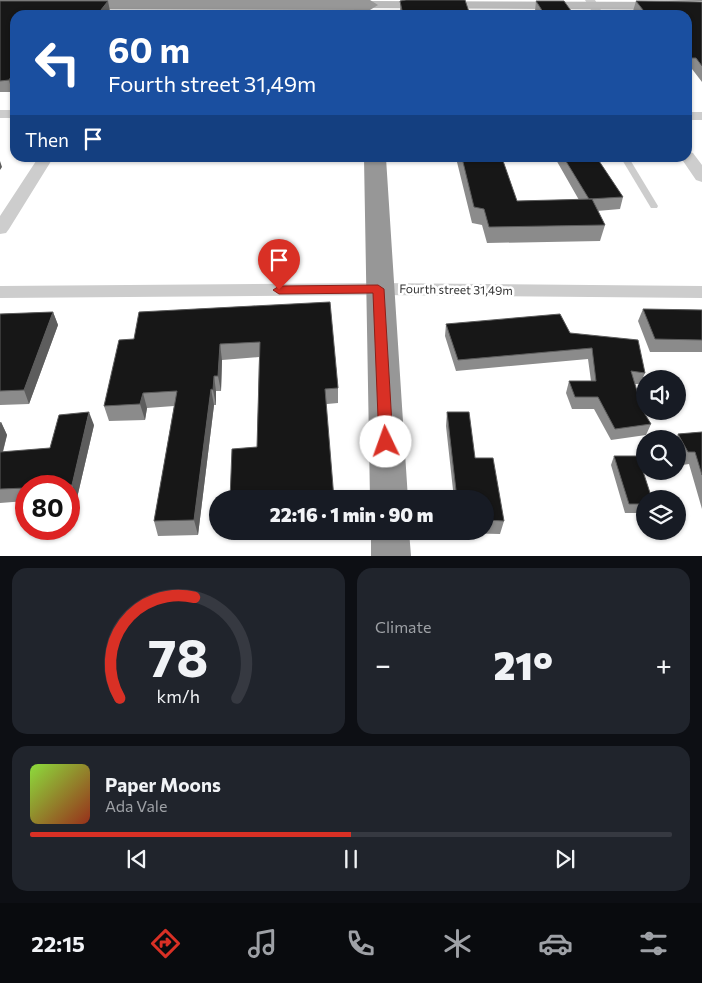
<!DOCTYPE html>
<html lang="en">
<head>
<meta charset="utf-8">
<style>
	:root { --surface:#171b24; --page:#20242c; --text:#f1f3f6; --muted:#9ea1a6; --line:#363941; --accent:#d93025 }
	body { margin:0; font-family:Commissioner,sans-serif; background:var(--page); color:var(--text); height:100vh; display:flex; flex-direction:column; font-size:19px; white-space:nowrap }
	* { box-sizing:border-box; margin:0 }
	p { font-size:16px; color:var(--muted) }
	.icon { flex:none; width:28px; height:28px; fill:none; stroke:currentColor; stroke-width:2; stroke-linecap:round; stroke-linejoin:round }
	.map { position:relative; height:556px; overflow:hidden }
	.drawer { display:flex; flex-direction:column; gap:12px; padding:12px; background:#0d0f14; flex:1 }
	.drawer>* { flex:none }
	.banner { position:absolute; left:10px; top:10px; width:682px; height:152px; border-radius:15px; box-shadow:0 1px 4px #0004; background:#1a4fa0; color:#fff; overflow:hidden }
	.controls { position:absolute; left:636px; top:370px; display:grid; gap:10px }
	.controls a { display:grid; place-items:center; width:50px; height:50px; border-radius:50%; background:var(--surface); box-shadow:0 1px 4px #0004; font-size:25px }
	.speed { position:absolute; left:15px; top:475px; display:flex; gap:10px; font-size:25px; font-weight:700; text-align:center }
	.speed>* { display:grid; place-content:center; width:65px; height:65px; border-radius:50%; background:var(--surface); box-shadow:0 1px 4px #0004; line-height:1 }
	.speed .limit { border:8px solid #d22; background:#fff; color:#111 }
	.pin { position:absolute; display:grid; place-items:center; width:42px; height:42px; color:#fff; margin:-51px -21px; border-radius:50% 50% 50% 0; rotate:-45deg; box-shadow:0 0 5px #0007 }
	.pin .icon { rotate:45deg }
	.me { position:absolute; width:55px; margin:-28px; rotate:357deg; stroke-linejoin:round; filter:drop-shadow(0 0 4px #0008) }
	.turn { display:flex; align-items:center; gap:18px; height:105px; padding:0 15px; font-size:22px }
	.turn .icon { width:65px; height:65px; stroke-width:2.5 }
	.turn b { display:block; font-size:35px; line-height:42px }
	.then { display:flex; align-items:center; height:48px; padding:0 15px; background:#0003; gap:10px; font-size:19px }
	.big { font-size:38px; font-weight:800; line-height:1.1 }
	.drawer .tile { flex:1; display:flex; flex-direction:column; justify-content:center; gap:8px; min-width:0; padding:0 18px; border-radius:15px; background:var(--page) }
	.drawer .dial { align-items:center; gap:0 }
	.dial svg { height:130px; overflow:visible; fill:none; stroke:var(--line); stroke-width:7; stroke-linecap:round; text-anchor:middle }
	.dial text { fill:var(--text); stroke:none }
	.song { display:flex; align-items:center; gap:15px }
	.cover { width:60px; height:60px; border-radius:8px; background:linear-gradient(135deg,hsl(90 70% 55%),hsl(10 70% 35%)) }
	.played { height:5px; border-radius:2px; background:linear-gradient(90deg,var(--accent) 50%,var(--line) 50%) }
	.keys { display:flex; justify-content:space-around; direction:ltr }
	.heat { display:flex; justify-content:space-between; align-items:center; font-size:28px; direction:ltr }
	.drawer .tiles { flex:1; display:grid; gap:12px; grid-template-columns:1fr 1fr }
	.tile:last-child { grid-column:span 2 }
	.trip { position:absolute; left:209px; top:490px; width:285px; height:50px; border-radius:25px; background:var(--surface); box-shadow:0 1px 4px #0004; font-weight:800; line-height:50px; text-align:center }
	.menu { display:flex; height:80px; justify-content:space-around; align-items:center; background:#090b0e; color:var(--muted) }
	.menu .icon { width:35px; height:35px }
	.menu .selected { color:var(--accent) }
	.menu b { font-size:22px; color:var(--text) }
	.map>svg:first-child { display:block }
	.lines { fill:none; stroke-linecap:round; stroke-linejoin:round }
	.lane { fill:#cdcdcd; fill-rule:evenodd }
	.street { fill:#cdcdcd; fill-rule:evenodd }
	.secondary { fill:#bababa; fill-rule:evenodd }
	.highway { fill:#979797; fill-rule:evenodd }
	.wall { fill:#8b8b8b }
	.shaded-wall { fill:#5d5d5d }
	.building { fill:#171717; stroke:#5d5d5d }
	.route { fill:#d93025; stroke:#8d1f18 }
	.labels { text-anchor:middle; stroke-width:5; stroke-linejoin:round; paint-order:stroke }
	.street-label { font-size:12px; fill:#303030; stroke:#fff }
</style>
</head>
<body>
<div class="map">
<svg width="702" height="556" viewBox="0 0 702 556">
	<rect width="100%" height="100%" fill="#fff"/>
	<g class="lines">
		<path class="lane" d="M621,158H629L658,206L657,208H651Z"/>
		<path class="street" d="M585,0H595L604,15H594Z
			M0,110H15V118H0Z
			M688,112H702V120H688Z
			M688,151L693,153L702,165V182L696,180L681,158H688Z
			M38,158H53L9,229L6,233L0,234V216Z
			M378,283L702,286V298L378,295L0,298V286Z"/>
		<path class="secondary" d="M370,1L702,2V10L365,8L363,5L365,2Z"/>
		<path class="highway" d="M0,0H370L378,5L370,10L0,9Z
			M364,158H386L408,499H370Z
			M371,531H409L411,556H371Z"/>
	</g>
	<path class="wall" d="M405,0H465L470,15H400V1Z
		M635,0H702V1Z
		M0,1L110,11L107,15H15V87L12,92H0Z
		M536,1L574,15H537L535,11Z
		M636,1L702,2V82L692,69H688V15H636L633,11Z
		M456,158H502L517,201L579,200L555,158H597L623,197L620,209L597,211L605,225L600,241L487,243L482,225L472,223Z
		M330,302L338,388V403L327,404L257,447L259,357L222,360L221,391H216V405H214L198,535L158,536L154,521L174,406L147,408L145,420L109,421L104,406L134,339Z
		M643,309L702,310V352H650L638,321Z
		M53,312L58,325L29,404L0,405V314Z
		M446,324L570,333L645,373L640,384H635L643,411L651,424L646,435L611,440L594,409H572L566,393L569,381H591L588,359L456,371L445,336Z
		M447,412L475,458L504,521L500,534L457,533V531H485V499H454L446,426Z
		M0,422H1L7,435L3,452L50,448L94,425L77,498H69V486H26V501L0,503Z
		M702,432V509L689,464L682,465L678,456V439H676L678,434Z
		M614,456L645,499V513H625L611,465Z
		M230,531H336L231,540Z"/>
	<path class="shaded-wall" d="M108,1L110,11L107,15H97Z
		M15,70V87L12,92L9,80Z
		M0,161L2,167L0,170Z
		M53,312L58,325L29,404L24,390Z
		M220,344L222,360L221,391L218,376Z
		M214,376L216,391V405L213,390Z
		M211,389L214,405L198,535L194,520Z
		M143,393L147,408L145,420L140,404Z
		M89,412L94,425L77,498L72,485Z
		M1,422L7,435L0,462V424Z"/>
	<path class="building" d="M406,0H465L470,15H403L400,1Z
		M0,1H108L97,15H15V70L9,80L0,81Z
		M536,1H564L574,15H545Z
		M636,1L702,2V66L696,58H688V15H647Z
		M462,158H502L517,201L592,199L605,225L489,227L484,209L474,207Z
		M564,158H597L623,197L589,199Z
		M330,302L338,388L325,389L334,499H230L232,449L257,447L260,342L220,344L218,376H214L213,390L211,389L194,520L154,521L177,391L143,393L140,404L104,406L119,340L134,339L139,312Z
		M643,309L702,310V340L655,339Z
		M53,312L24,390L0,391V314Z
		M560,314L570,333L638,340L645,373L631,371L643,411L651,424L615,429L598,397H575L569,381H596L592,348L458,360L446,324Z
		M89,412L72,485L47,486H26V488L0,489V452L50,448L59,415Z
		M447,412H469L475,458H493L504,521L485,520V499H457Z
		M702,432V475L695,452H688L678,434Z
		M614,456H638L652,499H645V504H629Z"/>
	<path class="route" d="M378,285L384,289L393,442L391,446H381L379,442L373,293L279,294L273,290L279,286Z"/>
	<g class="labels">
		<g class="street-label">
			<text transform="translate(456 290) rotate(1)" y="4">Fourth street 31,49m</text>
		</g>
	</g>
</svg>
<div class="controls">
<a><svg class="icon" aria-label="sound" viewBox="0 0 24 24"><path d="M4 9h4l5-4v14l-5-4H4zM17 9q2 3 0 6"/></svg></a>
<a><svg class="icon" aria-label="search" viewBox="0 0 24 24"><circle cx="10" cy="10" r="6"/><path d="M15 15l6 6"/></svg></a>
<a><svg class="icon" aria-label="layers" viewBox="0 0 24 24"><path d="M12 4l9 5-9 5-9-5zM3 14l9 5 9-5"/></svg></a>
</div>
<div class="speed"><div class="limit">80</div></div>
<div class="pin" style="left:279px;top:290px;background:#d93025"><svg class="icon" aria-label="arrive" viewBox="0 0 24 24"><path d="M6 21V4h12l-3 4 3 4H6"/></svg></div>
<svg class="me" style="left:386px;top:442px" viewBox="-20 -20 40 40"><circle r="19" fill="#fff"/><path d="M0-13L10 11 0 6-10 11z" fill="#d93025"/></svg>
<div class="trip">22:16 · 1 min · 90 m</div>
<div class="banner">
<div class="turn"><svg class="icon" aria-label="left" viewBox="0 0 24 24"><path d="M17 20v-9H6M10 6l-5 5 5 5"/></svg><div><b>60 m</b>Fourth street 31,49m</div></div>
<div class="then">Then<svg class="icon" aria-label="arrive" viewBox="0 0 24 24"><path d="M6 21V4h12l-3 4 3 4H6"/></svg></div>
</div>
</div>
<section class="drawer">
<div class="tiles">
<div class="tile dial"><svg viewBox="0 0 100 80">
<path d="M14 69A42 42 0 1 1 86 69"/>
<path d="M14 69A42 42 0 0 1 60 7" stroke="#d93025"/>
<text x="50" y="56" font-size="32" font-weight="700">78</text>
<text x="50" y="72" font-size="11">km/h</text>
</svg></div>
<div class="tile"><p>Climate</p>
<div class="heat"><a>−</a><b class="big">21°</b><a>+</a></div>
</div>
<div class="tile">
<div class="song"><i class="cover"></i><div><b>Paper Moons</b><p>Ada Vale</p></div></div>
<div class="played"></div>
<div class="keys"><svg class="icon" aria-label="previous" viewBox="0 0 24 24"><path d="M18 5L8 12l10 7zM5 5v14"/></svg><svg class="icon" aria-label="pause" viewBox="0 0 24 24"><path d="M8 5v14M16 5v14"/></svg><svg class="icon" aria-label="next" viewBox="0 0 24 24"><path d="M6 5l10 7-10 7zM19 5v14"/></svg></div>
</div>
</div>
</section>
<nav class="menu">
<b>22:15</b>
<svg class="icon selected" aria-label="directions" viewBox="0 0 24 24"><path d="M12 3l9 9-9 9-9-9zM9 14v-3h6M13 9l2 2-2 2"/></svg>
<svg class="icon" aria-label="music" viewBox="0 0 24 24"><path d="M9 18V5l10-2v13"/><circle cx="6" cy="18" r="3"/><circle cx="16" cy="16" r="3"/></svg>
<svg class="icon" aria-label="phone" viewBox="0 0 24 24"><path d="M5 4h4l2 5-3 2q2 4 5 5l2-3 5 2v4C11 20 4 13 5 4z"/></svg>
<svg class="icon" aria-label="climate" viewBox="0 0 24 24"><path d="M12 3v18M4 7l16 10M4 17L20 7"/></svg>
<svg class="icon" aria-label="car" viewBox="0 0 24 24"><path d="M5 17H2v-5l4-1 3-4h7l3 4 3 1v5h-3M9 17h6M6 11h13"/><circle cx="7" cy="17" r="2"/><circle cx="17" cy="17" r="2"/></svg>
<svg class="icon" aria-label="filters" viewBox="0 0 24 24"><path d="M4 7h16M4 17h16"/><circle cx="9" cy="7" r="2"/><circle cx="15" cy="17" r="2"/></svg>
</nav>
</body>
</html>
